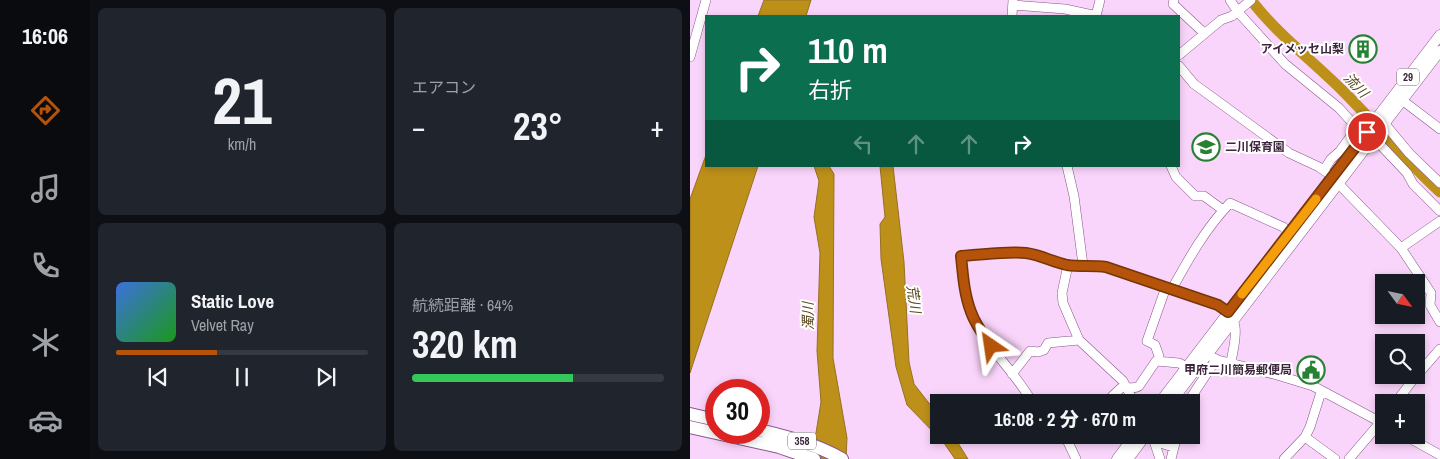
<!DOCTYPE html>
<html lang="ja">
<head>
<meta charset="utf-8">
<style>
	:root { --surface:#171b24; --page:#20242c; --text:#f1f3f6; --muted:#9ea1a6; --line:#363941; --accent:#b45309 }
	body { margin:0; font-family:"Archivo Narrow","Noto Sans JP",sans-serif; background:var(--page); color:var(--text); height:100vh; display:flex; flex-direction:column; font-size:19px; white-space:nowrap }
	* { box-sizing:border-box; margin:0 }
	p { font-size:16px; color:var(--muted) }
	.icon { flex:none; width:28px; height:28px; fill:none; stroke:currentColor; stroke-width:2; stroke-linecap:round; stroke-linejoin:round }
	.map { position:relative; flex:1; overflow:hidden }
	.drawer { display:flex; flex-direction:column; gap:8px; padding:8px; background:#0d0f14; width:600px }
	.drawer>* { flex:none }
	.banner { position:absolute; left:15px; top:15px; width:475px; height:152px; border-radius:0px; box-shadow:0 2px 8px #0003; background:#0b6e4f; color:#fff; overflow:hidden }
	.needle { width:32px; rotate:123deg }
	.fabs { position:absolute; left:685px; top:274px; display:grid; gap:10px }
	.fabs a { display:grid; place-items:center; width:50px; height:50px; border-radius:0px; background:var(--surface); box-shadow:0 2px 8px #0003; font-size:25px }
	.speed { position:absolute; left:15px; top:379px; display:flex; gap:10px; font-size:25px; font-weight:700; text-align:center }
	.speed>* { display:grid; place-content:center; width:65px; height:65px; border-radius:50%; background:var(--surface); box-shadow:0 2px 8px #0003; line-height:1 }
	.speed .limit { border:8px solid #d22; background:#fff; color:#111 }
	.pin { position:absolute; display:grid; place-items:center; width:42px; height:42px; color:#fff; margin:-21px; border:2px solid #fff; border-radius:50%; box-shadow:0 1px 5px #0007 }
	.me { position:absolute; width:55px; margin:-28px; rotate:328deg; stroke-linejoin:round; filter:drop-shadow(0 0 4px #0008) }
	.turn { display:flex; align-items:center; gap:18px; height:105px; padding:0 20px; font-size:22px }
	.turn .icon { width:65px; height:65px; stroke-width:2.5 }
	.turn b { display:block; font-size:35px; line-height:42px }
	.lanes { display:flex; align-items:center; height:48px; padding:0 20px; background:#0003; justify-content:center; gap:25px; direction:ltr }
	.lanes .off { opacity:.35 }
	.big { font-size:38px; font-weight:800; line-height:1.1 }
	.drawer .widget { flex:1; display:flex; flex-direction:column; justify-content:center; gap:8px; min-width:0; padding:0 18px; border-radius:8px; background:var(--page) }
	.drawer .dial { align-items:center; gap:0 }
	.dial b { font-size:65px; line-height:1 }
	.song { display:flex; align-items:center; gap:15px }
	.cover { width:60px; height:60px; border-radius:8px; background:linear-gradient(135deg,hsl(220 70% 55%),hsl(120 70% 35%)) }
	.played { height:5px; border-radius:2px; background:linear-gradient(90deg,var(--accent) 40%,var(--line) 40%) }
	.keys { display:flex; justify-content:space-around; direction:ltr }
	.heat { display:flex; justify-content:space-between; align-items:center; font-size:28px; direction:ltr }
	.charge { height:8px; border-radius:4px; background:linear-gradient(90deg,#34c759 64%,var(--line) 0) }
	.drawer .tiles { flex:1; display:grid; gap:8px; grid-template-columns:repeat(2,1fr) }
	.trip { position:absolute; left:240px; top:394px; width:270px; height:50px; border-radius:0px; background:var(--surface); box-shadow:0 2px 8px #0003; font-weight:800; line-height:50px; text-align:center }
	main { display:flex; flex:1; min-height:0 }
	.tab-bar { display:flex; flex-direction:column; width:90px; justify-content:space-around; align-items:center; background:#090b0e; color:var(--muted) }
	.tab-bar .icon { width:35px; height:35px }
	.tab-bar .on { color:var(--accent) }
	.tab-bar b { font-size:22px; color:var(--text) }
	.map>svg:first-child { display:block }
	.water { fill:#bd901a; stroke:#967024 }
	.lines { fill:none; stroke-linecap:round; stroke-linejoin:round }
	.river { stroke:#bd901a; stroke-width:11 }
	.minor-casing { stroke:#89548c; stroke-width:10 }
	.major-casing { stroke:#89548c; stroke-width:11 }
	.highway-casing { stroke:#89548c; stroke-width:14 }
	.minor { stroke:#fff; stroke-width:9 }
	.major { stroke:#fff; stroke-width:10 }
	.highway { stroke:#fff; stroke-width:12 }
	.route-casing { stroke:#753606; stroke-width:12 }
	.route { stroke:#b45309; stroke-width:9 }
	.slow { stroke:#f59e0b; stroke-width:9 }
	.labels { text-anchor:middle; stroke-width:4; stroke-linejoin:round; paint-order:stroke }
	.shield { fill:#fff; stroke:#766677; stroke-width:1 }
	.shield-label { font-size:11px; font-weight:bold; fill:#3c253d }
	.poi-label { font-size:12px; font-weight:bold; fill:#3c253d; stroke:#fff; text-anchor:end }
	.water-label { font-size:14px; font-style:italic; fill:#5a471c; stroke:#fff }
</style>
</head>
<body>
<main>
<nav class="tab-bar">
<b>16:06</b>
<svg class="icon on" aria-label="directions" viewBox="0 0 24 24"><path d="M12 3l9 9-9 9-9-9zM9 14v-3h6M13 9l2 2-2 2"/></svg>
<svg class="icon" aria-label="music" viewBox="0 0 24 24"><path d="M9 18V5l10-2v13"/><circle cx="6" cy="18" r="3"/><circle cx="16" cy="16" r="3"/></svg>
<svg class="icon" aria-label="phone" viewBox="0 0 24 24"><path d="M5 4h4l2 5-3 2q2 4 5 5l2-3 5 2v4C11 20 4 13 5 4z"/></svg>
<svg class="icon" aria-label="climate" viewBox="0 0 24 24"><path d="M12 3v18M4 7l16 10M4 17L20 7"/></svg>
<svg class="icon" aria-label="car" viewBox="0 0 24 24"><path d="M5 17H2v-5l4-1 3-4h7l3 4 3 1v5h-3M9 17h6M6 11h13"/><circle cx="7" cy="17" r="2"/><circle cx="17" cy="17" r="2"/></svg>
</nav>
<section class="drawer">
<div class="tiles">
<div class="widget dial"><b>21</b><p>km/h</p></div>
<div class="widget"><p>エアコン</p>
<div class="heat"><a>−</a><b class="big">23°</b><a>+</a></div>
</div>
<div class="widget">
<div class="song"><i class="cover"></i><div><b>Static Love</b><p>Velvet Ray</p></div></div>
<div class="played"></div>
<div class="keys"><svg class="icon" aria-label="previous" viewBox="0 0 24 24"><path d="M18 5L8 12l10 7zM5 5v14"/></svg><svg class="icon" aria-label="pause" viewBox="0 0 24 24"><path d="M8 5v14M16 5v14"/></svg><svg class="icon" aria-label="next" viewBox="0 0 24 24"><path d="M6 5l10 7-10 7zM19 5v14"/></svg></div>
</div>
<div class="widget"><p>航続距離 · 64%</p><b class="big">320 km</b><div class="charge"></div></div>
</div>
</section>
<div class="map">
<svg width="750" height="459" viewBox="0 0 750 459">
	<rect width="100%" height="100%" fill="#fad5fb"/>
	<path class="water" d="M74,0H121L116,16H68Z
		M16,155V166H68L0,373V199Z
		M124,166H139L144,174L143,358L157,438L156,459H113L126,433L131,402L127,351L130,253L124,217L129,181Z
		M190,166H203L214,262L219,362L224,384L249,416V435H263L278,459H265L254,443L217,405L206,367L191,259L190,224L195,217Z"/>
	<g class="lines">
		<path class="river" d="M561,0C588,35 623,61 654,92C687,125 716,161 750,192"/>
		<g class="minor-casing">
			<path id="minor" d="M484,0L483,4L514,33
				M540,0L548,12L595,64L649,108L667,128L650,151L641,159L634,170
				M323,5L375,9L407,16
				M322,16L323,0
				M406,16L410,0
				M489,55L531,20L542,16L561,0
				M0,57L16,0
				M489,66L504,84L599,153L629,167L639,174L711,248L741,293L740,305L750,322
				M708,97L750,129
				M694,123L719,153L750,183
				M680,134L717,173L723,184L750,211
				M377,166L384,196L393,265
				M481,166L486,177L505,196H514L533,210
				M711,248L750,221
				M378,265L372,293L373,303L389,340L433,381L444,402
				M482,289C499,258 516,228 540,203L593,227L600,233
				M518,355L528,360L587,375L623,386L694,424
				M468,361L469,356L465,345L457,341L476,287
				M322,374L340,351L348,352L354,350L358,343L389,340
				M342,402C325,371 295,347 281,313C274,295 273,275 271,256C293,255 315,251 336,253C351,255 363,262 377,265C389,267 403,265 416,267L528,305C553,319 545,339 541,362
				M416,402L431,388C437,386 443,390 449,386L466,361L489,363L497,367
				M498,402L523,364L528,360
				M706,402L722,381L750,349
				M371,435L378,442L386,459
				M714,435L750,455
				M615,437L645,459
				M464,441L483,447
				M464,441L470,459
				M481,459L487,435
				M594,459L615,437L620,427L631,392
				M659,459L694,418"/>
		</g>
		<g class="major-casing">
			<path id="major" d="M470,402L750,35
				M481,402L750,51
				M427,459L445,435
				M438,459L456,435"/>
		</g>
		<g class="highway-casing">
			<path id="highway" d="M0,414L26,420
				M0,427L89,447L124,459
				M69,430C98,437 126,444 152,459"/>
		</g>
		<use href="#minor" class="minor"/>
		<use href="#major" class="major"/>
		<use href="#highway" class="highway"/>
	</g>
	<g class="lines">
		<g class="route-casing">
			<path id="route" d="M301,346C294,336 285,324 281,312C274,294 273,275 271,256C293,255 315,251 336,253C351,255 363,262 377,265C389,267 403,265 416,267L528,305L538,312L677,132"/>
		</g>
		<use href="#route" class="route"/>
		<path class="slow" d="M552,294L626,199"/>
	</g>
	<defs>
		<g id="building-ring" transform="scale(1.4375)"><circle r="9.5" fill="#fff" stroke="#268232" stroke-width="1.5"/><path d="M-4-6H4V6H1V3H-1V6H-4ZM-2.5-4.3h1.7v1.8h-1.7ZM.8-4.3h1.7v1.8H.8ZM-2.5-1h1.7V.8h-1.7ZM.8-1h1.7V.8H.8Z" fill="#268232"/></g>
		<g id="school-ring" transform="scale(1.4375)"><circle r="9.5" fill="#fff" stroke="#268232" stroke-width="1.5"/><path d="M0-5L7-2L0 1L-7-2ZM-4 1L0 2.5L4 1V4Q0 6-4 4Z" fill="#268232"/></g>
		<g id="civic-ring" transform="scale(1.4375)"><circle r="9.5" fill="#fff" stroke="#268232" stroke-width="1.5"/><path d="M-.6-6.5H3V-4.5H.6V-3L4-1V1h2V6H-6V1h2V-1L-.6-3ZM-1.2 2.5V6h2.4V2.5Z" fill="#268232"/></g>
	</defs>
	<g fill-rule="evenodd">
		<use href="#building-ring" x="673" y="49"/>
		<use href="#school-ring" x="516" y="147"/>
		<use href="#civic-ring" x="621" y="370"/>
	</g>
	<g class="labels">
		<g class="shield">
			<rect x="707" y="68.5" width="22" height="17" rx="4"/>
			<rect x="98" y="432.5" width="28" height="17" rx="4"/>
		</g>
		<g class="shield-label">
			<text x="718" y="81">29</text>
			<text x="112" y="445">358</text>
		</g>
		<g class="poi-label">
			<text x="654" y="53">アイメッセ山梨</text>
			<text x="535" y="151" text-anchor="start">二川保育園</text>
			<text x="602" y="374">甲府二川簡易郵便局</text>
		</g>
		<g class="water-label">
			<text transform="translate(666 85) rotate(46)" y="5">流川</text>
			<text transform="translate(224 299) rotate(82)" y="5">荒川</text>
			<text transform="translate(118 316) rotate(-91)" y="5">濁川</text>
		</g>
	</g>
</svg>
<div class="fabs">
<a><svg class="needle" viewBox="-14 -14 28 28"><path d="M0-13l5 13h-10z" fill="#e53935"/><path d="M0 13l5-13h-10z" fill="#9ea1a6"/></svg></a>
<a><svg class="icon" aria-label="search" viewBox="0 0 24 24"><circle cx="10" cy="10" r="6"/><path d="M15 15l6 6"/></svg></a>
<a>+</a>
</div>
<div class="speed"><div class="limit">30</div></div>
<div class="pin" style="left:677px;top:132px;background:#d93025"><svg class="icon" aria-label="arrive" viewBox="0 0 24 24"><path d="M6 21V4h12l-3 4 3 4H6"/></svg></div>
<svg class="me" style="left:301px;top:346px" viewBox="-20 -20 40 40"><path d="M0-17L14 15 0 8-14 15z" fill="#b45309" stroke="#fff" stroke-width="4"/></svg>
<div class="trip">16:08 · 2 分 · 670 m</div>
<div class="banner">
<div class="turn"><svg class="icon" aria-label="right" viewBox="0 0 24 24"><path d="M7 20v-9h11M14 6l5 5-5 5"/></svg><div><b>110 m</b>右折</div></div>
<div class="lanes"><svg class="icon off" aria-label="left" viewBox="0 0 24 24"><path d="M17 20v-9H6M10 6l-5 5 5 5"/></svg><svg class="icon off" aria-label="ahead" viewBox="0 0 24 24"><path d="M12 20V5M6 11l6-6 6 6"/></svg><svg class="icon off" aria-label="ahead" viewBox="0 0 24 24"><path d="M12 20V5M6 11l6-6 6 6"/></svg><svg class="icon" aria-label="right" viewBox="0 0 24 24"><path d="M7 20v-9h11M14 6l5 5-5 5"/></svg></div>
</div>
</div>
</main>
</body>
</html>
